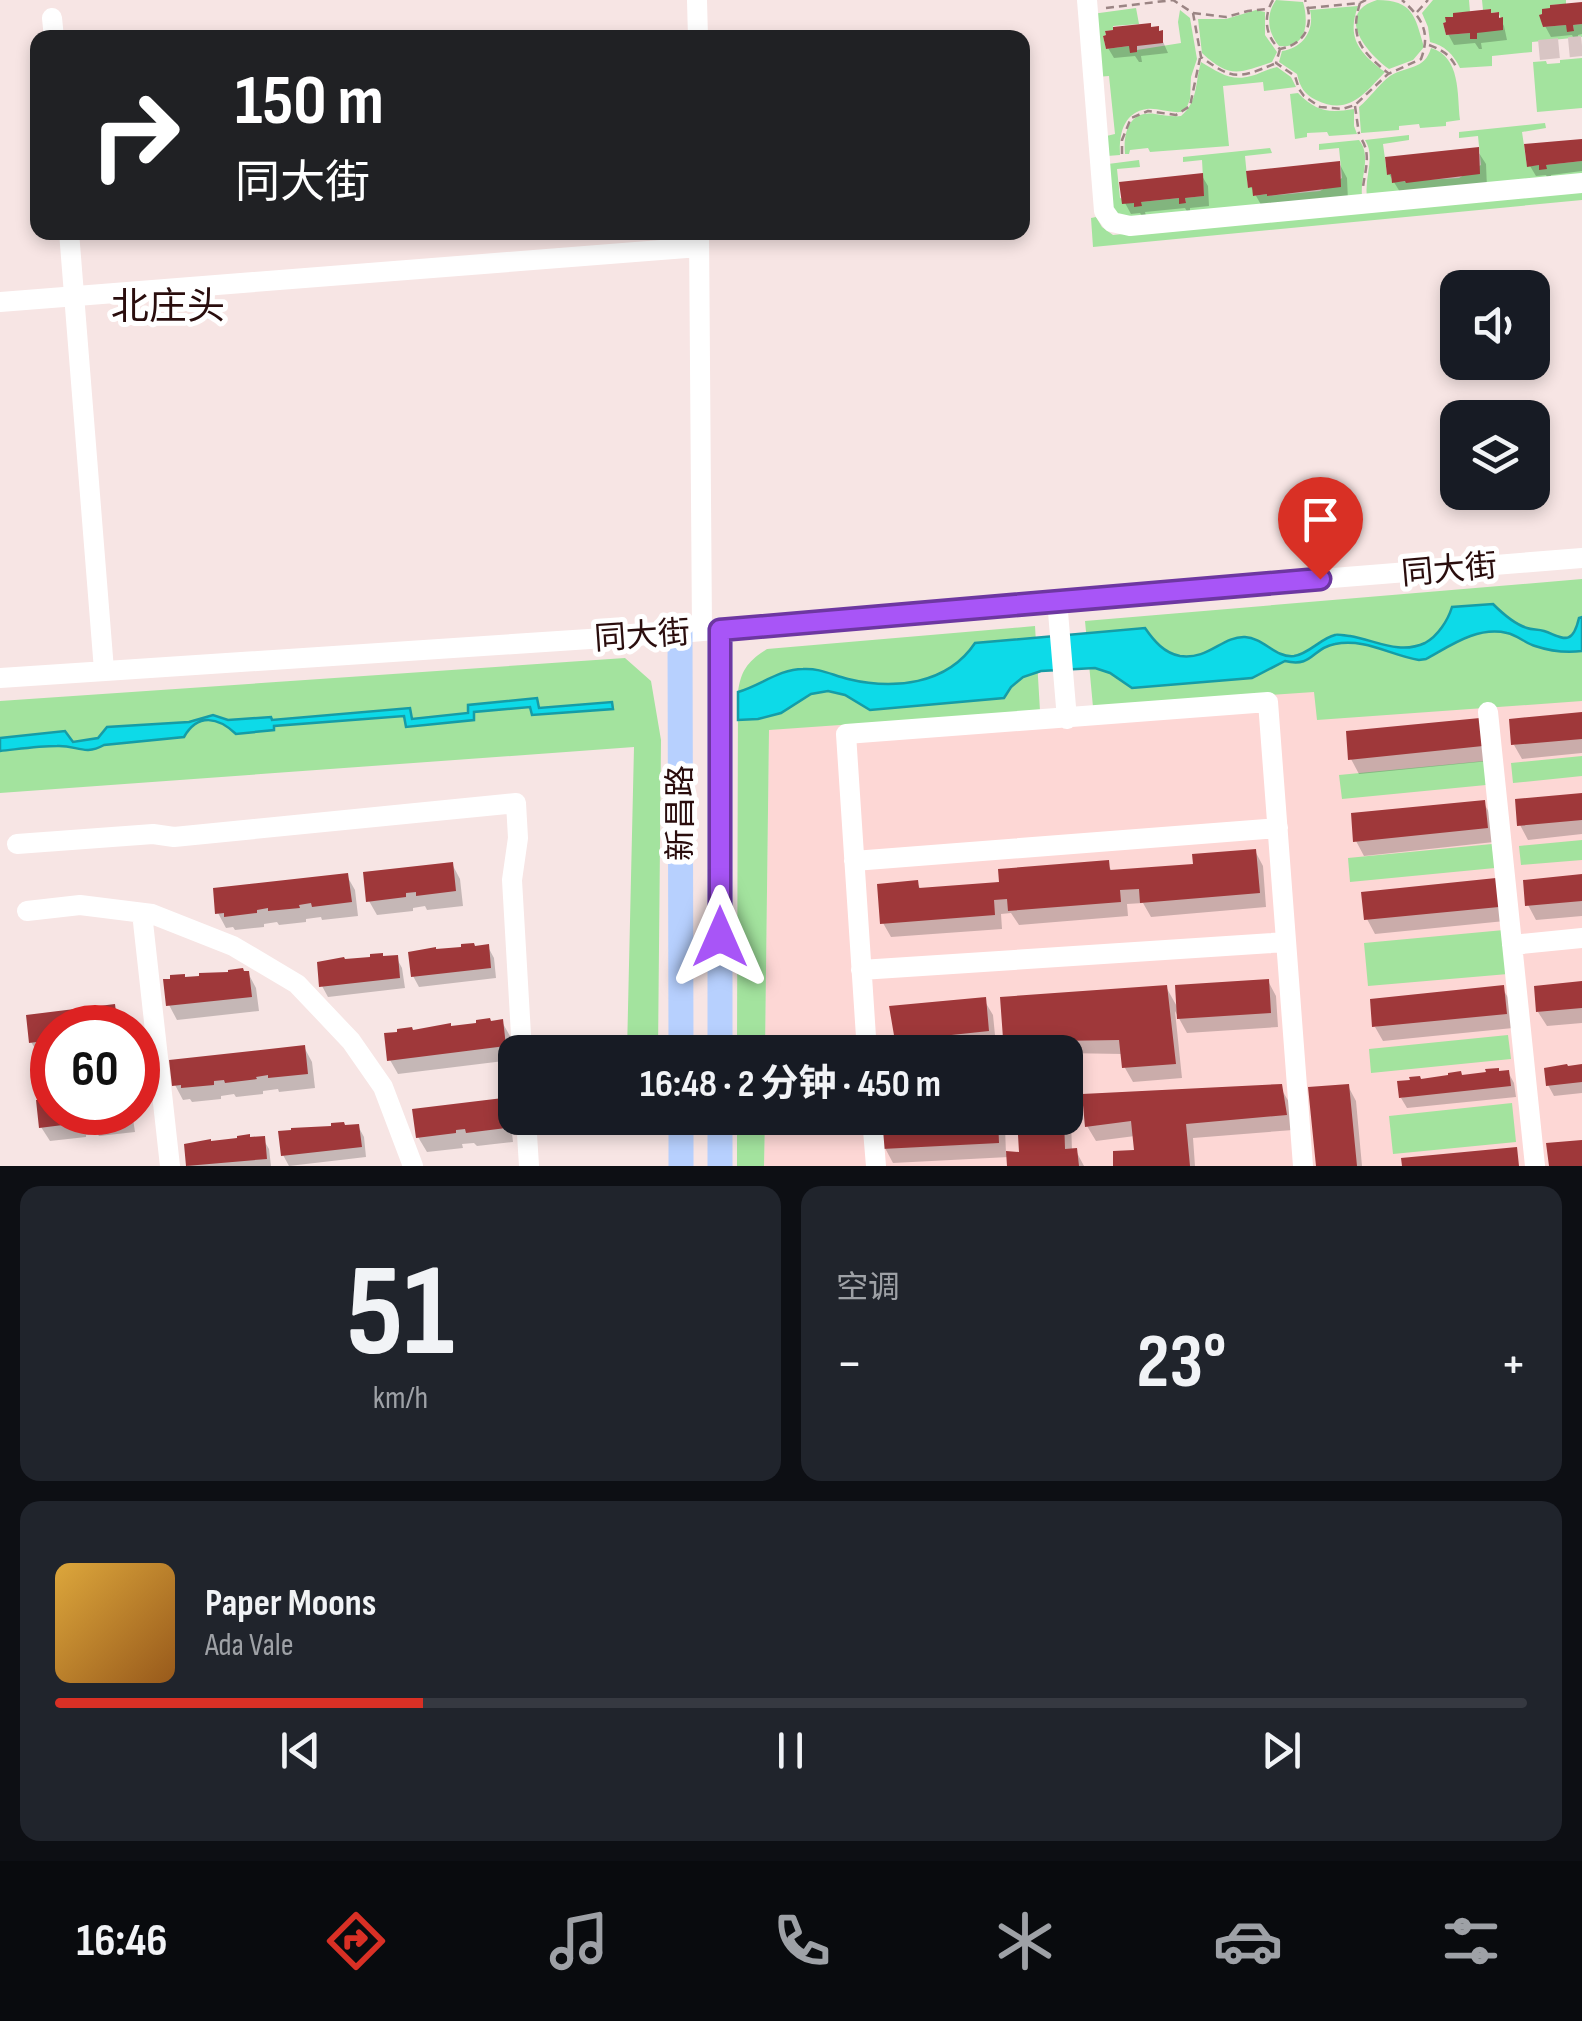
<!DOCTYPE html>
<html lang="zh">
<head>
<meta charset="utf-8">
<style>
	:root { --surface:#171b24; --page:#20242c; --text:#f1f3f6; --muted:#9ea1a6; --line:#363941; --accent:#d93025 }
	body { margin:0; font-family:"Sofia Sans Condensed","Noto Sans SC",sans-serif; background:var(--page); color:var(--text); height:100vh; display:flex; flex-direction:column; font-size:38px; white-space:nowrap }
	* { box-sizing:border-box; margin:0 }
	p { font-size:32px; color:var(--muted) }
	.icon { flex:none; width:55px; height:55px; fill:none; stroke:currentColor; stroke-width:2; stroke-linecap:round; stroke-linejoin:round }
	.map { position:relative; height:1166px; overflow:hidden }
	.details { display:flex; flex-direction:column; gap:20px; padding:20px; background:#0d0f14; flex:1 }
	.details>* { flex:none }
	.banner { position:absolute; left:30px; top:30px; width:1000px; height:210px; border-radius:20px; box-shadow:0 5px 15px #0003; background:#202124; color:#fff; overflow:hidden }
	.tools { position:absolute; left:1440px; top:270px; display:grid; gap:20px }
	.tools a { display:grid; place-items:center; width:110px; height:110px; border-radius:20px; background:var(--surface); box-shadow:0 5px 15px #0003; font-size:50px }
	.speed { position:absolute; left:30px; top:1005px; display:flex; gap:20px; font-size:50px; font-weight:700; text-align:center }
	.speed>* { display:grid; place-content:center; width:130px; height:130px; border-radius:50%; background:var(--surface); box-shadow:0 5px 15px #0003; line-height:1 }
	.speed .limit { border:15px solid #d22; background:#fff; color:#111 }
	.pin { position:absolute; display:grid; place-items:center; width:85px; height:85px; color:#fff; margin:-102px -42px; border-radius:50% 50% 50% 0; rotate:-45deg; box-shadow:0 0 10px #0007 }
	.pin .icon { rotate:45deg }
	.me { position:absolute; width:110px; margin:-55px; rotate:0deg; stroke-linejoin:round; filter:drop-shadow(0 0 8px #0008) }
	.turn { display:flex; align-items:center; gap:35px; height:210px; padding:0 40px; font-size:45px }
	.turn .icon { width:130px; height:130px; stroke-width:2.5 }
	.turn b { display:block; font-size:70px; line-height:85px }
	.big { font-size:75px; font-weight:700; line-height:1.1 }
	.details .card { flex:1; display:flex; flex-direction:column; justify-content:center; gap:15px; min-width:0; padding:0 35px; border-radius:20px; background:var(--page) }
	.details .dial { align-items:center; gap:0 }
	.dial b { font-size:130px; line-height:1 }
	.song { display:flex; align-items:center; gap:30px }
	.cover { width:120px; height:120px; border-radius:15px; background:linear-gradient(135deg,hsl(40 70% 55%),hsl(30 70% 35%)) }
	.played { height:10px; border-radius:5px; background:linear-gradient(90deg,var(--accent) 25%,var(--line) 25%) }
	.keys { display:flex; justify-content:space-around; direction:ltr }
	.heat { display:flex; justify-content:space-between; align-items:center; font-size:55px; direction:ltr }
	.details .tiles { flex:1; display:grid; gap:20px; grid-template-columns:1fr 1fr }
	.card:last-child { grid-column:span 2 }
	.trip { position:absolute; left:498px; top:1035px; width:585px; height:100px; border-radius:20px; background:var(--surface); box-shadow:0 5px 15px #0003; font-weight:700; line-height:100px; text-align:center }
	.tab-bar { display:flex; height:160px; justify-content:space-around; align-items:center; background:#090b0e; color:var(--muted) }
	.tab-bar .icon { width:70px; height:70px }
	.tab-bar .selected { color:var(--accent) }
	.tab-bar b { font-size:45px; color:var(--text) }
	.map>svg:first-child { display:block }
	.built { fill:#fdd7d5 }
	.green { fill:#a3e39e }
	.water { fill:#0ddae8; stroke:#169ca6; stroke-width:2.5 }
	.shadow { fill:#0003 }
	.building { fill:#9f383a }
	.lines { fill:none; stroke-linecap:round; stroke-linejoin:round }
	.minor-tunnel { stroke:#d8c5c4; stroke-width:20; stroke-dasharray:20 10; stroke-linecap:butt }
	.path { stroke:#9b8584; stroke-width:2.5; stroke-dasharray:8 5; stroke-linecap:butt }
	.minor { stroke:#fff; stroke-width:20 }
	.major { stroke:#b7d0fe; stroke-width:25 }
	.route-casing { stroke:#6d37a1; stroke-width:25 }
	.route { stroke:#a855f7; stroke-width:18 }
	.labels { text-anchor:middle; stroke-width:10; stroke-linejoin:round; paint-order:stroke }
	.street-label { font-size:32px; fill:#2a0d0d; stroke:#fff }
	.quarter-label { font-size:38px; fill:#2a0d0d; stroke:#fff }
</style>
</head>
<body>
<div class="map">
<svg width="1582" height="1166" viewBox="0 0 1582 1166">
	<rect width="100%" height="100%" fill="#f7e5e4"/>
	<path class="built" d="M1582,671V1166H764L765,1118H1065V1052H765L769,729Z"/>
	<path class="green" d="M1276,0L1303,2C1309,22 1307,49 1279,46C1267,32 1266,14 1276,0Z
		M1377,0C1413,0 1415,16 1424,47L1413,60L1389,69C1366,53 1334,13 1377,0Z
		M1433,0H1469L1470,12L1454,13L1453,17H1446V22L1443,23L1446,35L1470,33V39H1476L1477,33L1503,23L1498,12L1491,13L1490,9L1483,10L1482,0H1566V4L1550,5V8L1540,15L1543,27L1566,25L1568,31L1574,30L1573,25L1582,24V37L1532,42V52L1492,56V66L1460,68C1454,55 1444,45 1430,42L1428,27L1422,13Z
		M1358,6C1346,39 1360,53 1385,72C1364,94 1349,116 1316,100C1304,94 1300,87 1297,74L1279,62L1282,51C1303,48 1315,30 1310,10Z
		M1136,8L1139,24L1113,26V30L1105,31L1106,35L1103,36L1106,49L1129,46L1137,50L1181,43L1178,22L1180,10L1190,18L1197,59L1191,77L1190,99L1187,107L1181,112C1170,113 1158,108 1147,109C1123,112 1119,135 1120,155L1107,156L1102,137L1115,134L1109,76L1096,77L1092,14Z
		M1256,10L1265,12V35L1277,52L1272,62C1239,73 1230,79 1202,53L1198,19H1226Z
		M1431,48C1461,57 1457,94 1460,120L1446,122V126L1420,128L1419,124L1399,126V130L1361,133L1359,107C1370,98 1379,84 1390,76C1406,66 1425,70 1431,48Z
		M1582,58V108L1537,112L1533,62L1546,61L1547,64L1560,63V60Z
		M1201,62C1218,72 1231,82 1251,76C1260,74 1267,69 1277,67L1291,77L1296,87L1264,91L1263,82L1223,86L1229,146L1150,152L1148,148L1130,150L1129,154H1125C1123,133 1129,110 1155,114C1164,115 1171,117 1181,116C1198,102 1195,83 1201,62Z
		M1298,93C1317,112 1328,113 1354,109V126L1357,134L1329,136L1327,132L1307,133V137L1295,139L1290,94Z
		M1545,123L1546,128L1522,132L1527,166L1539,165V169H1546V165L1582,161V176L1367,197C1364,177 1376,157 1365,140L1409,135V140L1383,144L1387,174H1391L1392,182L1459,178L1481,165L1478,136L1459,138V132Z
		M1359,140C1372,156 1360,177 1362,196L1127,219L1111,210L1108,164L1139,160L1140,167L1117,169L1120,198L1134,203V206L1141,202L1179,198V203H1186L1185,198L1204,196L1202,160L1183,162V157L1270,148L1272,153L1245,156L1248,187H1252L1254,196L1267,194L1268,196L1320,191L1342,178L1339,148L1319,150V144Z
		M1582,188V200L1093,247L1091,218L1096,217L1102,227L1113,235Z
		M1582,579V701L1317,720L1314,692L1093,707L1085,621Z
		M1035,626L1040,711L769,730L765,1052H737L738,692C741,670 748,661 767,649Z
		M625,658L651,681L661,740L658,1052H627L634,747L0,793V701Z
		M1582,756V776L1513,783L1511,763Z
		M1484,761L1486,785L1342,799L1339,775Z
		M1582,840V860L1521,865L1519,846Z
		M1492,844L1495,868L1350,882L1348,858Z
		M1504,930L1508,974L1368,986L1364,943Z
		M1508,1035L1511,1059L1371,1073L1369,1049Z
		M1512,1103L1516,1142L1393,1154L1389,1116Z
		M737,1118H765L764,1166H737Z"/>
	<path class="water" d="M1493,604C1502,613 1514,624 1527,628C1532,630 1538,629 1544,631C1562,637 1572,648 1579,618L1582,617V651C1567,653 1550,651 1535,646C1525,643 1517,635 1507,633C1477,626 1450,646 1426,659L1419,660C1390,655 1365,638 1335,644C1312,648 1313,668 1285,661L1252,678L1132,688L1110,673L1095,668L1041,671L1023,677L1011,687L1004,698L870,710L845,695L828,691L811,694L781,713L758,719L738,720V692C760,686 779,669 803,669C820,668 832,675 848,679C893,690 947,685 975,643L1145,628C1154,641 1164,653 1180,656C1209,660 1222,636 1245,637C1264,638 1275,658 1294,656C1309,654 1321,638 1335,635C1336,634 1349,636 1350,636C1375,640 1399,655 1425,643C1438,636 1448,620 1452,607Z
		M537,698L539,708L612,702L613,709L532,715L530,707L474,712V720L406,727L404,716L274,726V730L236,734C218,717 198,713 184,737L104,745C84,756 77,745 57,746C38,746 19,749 0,751V738L65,731L73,742L98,738L107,727L189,722L213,715L228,720L271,717L272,720L410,708L412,719L468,713V705Z"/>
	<path class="shadow" d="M1582,4V34L1578,35V41H1575L1572,35L1551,37L1545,26Z
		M1498,15L1504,26L1507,40L1481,43L1482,49H1479L1475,43L1454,45L1448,34Z
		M1157,28L1168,53L1141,56L1142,62H1139L1135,56L1114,58L1108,48Z
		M1582,141V171L1551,175V179H1548L1546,175L1536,176L1530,166Z
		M1477,150L1486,164L1487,188L1403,197L1389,174Z
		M1339,163L1347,178L1348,201L1264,210L1251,187Z
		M1202,176L1208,186L1209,206L1190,208V213H1188L1185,208L1145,212L1146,216L1143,217L1140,213L1131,214L1125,203Z
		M1582,714V753L1522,759L1514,745Z
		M1479,720L1489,761L1359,774L1351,759Z
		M1582,795V834L1528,840L1520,825Z
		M1483,802L1492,817L1494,842L1364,856L1356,841Z
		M1255,851L1263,866L1266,907L1151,917L1143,903L1127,904L1128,916L1019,925L1011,913L1001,914L1002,929L891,937L883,923L917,883L921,890L1001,884L1107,863L1113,873L1195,866Z
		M452,864L460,879L463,906L427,910L425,906L413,908V911L377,915L369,901Z
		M347,876L355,890L358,916L322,920L321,917L306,919V922L279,925L277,922L264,924V927L235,930L233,927L226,928L218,913Z
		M1582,877V916L1536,920L1528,905Z
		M1503,895L1505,921L1375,934L1367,919Z
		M488,947L494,958L496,978L419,987L413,976L475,949Z
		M396,957L402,968L405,988L328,997L322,986L383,959Z
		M248,973L256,988L259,1011L177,1020L169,1005L185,980Z
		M1268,981L1276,996L1278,1027L1187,1033L1175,1011L1182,1078L1133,1082L1125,1068L1123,1054L1007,1052L1003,999L1166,987L1179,1010Z
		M1582,984V1023L1547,1026L1538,1012Z
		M1502,988L1511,1002L1513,1028L1383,1041L1375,1027Z
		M984,1000L993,1015L996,1045L929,1052H905L898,1040Z
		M113,1007L122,1021V1028H52V1055L40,1056L31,1042L28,1017Z
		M502,1022L510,1036L513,1060L398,1074L390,1060L413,1033Z
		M304,1047L312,1062L315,1088L279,1092L278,1089L263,1091V1094L236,1097L234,1094L221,1096V1099L192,1102L190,1099L183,1100L175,1085Z
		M1582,1067V1093L1554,1096L1548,1085Z
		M1508,1072L1514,1083L1516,1097L1407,1108L1401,1098L1462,1077Z
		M1348,1086L1356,1101L1362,1166H1319Z
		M1280,1087L1289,1102L1293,1130L1193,1138L1195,1166H1116L1137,1152L1135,1136L1096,1141L1087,1126Z
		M52,1100V1112H132L135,1132L99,1136L97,1133L86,1135V1137L50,1141L41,1127L38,1102Z
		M501,1101L510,1115L513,1142L477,1146L474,1143L462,1144L463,1148L427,1152L418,1137Z
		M1065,1110L1071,1120L1072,1151H1076L1084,1166H1009V1157L893,1163L885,1148L883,1119L999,1118L1005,1127L1006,1154L1022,1155L1019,1118H1065Z
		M358,1126L364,1137L366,1157L289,1166L283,1155L345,1128Z
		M263,1139L269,1149L271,1166H188L186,1146Z"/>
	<path class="building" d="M1582,2V24L1573,25L1574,31L1567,32L1566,25L1543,27L1539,15L1542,14V9L1550,8V5Z
		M1491,9V13L1499,12V18L1503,17V30L1477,33V39H1470V33L1446,35L1443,23L1446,22L1445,17H1453V13Z
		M1151,23V27L1159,26V31L1163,30V43L1137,46V52L1130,53L1129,46L1106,49L1103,36L1106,35L1105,31L1113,30V27Z
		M1582,139V161L1546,165L1547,169L1539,170V165L1527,167L1524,144Z
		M1479,147L1480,174L1406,183L1405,181L1392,183L1391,174L1387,175L1385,157Z
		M1340,161L1341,187L1267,196V194L1253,196L1252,187L1248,188L1246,171Z
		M1203,173L1204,196L1185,198L1186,203L1179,204V198L1141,202L1142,206L1134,207V203L1122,204L1119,182Z
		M1582,712V739L1511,745L1509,719Z
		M1480,718L1483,746L1348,760L1346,731Z
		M1582,793V820L1517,826L1515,799Z
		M1485,800L1488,828L1353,842L1351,813Z
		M1256,849L1260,893L1140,903L1139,889L1120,890L1121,902L1008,911L1007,899L994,900L995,915L880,924L877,884L918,880L919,888L999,882L998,869L1109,860L1110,870L1193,864L1192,854Z
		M453,862L456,891L416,896V892L406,893V897L366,902L363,872Z
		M348,873L352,902L312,907L311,903L299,905L300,908L268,911V908L257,910V913L224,917V913L215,914L213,888Z
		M1582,874V901L1525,906L1523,880Z
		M1496,878L1499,907L1364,920L1361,892Z
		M474,943L475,946L489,944L491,968L411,977L408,952L436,947V949L461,947V944Z
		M383,953V956L398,955L400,978L319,987L317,962L344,957L345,959L370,957V954Z
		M243,968L244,971H249L252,997L166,1006L163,979H170V975L185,974V977L199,976V973L228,972V970Z
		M1269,979L1271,1013L1177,1019L1175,985Z
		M1582,981V1008L1536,1012L1534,986Z
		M1167,985L1176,1064L1122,1068L1119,1040L1055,1041L1056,1052H1004L1000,997Z
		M1504,985L1507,1014L1372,1027L1370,999Z
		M986,997L989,1031L895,1041L889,1006Z
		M115,1004L118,1028H52V1040L29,1043L26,1015Z
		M490,1018L491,1021L503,1019L506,1046L387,1061L384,1033L397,1032V1029L412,1027L413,1030L451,1023V1026L476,1023V1020Z
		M305,1045L308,1074L268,1078V1075L256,1077L257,1079L225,1083L224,1080L214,1081V1085L181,1088V1085L172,1086L169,1060Z
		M1567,1064L1568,1066L1582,1064V1082L1546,1086L1544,1068Z
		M1499,1068V1071L1509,1070L1511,1086L1399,1098L1397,1081L1410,1080L1409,1077L1420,1076L1421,1079L1448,1075V1073L1461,1071L1462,1075L1486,1072L1485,1069Z
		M1282,1084L1287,1115L1186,1124L1190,1166H1113V1151L1134,1150L1131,1121L1085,1127L1082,1094Z
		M1349,1084L1357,1166H1316L1308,1087Z
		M52,1098V1112H127L128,1117L88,1122V1119L79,1121V1123L39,1128L36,1100Z
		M503,1098L506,1128L466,1133L465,1129L456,1130V1133L416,1138L412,1109Z
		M880,1118H998L999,1143L882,1149Z
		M1017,1118H1064L1065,1149L1077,1148L1079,1166H1007L1006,1151L1019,1152Z
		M344,1122L345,1125L359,1124L362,1147L281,1156L278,1131L291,1130V1128L331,1126V1123Z
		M250,1134V1137L265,1136L267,1159L186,1166L184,1144L211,1139V1141L237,1138V1136Z
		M1582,1140V1166H1549L1546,1143Z
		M1517,1147L1519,1166H1402L1401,1158Z"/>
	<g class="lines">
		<path class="minor-tunnel" d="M1539,50L1582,46"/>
		<path class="path" d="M1273,0C1263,16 1265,37 1280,49C1306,44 1315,23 1305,0
			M1360,3C1349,38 1362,52 1388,73
			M1106,8L1173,0L1193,13L1201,57C1233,80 1238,79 1274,64
			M1308,8L1360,3L1366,0
			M1417,12L1428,0
			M1193,13L1226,17L1248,11L1267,9
			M1429,45C1442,50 1451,55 1457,69
			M1280,49L1276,63L1295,76L1299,89L1304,96L1320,107L1342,109L1355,105L1388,74L1421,59C1431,32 1422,18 1402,0
			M1355,106L1359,134
			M1362,140C1371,155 1365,171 1363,187
			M1122,154V140L1131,118L1148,111L1176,115L1190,106L1200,58"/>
		<path class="minor" d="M697,0L698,38
			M1087,0L1104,211L1112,222L1130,226L1582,183
			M52,18L54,38
			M69,232L104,670
			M699,232L702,631
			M0,302L699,247
			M1057,600L1067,719
			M0,678L680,633L1057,600L1582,558
			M1488,712L1535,1166
			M17,844L153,834L174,837L516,803L518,838L512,880L522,1052
			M854,861L1278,828
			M27,911L80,905L152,914L233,946L297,984L351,1041L383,1087L413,1166
			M142,913L170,1166
			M1512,945L1582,938
			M861,970L1286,942
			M867,1052L846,734L1268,702L1303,1166
			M526,1118L529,1166
			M872,1118L876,1166"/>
		<path class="major" d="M680,633L681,1052
			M720,1052V630
			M681,1118V1166
			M720,1166V1118"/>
	</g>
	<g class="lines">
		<g class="route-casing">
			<path id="route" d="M720,937V630L1320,579"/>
		</g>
		<use href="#route" class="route"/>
	</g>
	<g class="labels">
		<g class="street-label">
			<text transform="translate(1449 569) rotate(-5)" y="11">同大街</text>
			<text transform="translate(642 635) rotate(-4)" y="11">同大街</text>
			<text transform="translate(680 813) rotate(-90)" y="11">新昌路</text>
		</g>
		<g class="quarter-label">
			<text x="168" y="319">北庄头</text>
		</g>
	</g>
</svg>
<div class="tools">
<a><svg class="icon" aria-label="sound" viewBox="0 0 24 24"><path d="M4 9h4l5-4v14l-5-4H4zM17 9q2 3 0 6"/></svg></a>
<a><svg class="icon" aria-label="layers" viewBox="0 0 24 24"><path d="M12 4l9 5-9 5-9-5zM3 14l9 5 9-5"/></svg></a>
</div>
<div class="speed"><div class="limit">60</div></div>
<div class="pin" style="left:1320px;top:579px;background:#d93025"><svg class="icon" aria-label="arrive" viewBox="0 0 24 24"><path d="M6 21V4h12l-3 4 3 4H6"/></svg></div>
<svg class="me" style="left:720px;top:937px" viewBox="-20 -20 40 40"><path d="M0-17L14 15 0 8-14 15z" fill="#a855f7" stroke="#fff" stroke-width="4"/></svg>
<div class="trip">16:48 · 2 分钟 · 450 m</div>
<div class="banner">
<div class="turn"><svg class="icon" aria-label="right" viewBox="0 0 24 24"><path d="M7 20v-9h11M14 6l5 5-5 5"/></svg><div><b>150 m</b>同大街</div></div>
</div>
</div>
<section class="details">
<div class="tiles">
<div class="card dial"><b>51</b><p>km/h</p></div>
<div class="card"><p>空调</p>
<div class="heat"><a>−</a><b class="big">23°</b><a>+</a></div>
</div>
<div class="card">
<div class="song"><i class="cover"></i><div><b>Paper Moons</b><p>Ada Vale</p></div></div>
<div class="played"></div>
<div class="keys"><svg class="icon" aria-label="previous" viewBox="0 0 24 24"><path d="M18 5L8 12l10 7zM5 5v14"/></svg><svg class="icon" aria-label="pause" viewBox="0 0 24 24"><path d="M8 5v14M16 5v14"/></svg><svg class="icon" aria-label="next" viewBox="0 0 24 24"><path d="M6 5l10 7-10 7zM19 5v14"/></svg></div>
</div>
</div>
</section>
<nav class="tab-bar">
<b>16:46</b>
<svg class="icon selected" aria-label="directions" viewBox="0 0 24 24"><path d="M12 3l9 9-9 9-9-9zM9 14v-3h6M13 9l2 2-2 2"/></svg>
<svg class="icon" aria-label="music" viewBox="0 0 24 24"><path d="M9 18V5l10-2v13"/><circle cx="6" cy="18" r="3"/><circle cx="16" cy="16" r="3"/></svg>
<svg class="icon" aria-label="phone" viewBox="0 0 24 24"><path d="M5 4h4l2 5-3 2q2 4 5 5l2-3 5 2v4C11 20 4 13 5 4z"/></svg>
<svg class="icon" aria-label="climate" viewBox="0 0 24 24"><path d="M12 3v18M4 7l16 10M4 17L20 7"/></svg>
<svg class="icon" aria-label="car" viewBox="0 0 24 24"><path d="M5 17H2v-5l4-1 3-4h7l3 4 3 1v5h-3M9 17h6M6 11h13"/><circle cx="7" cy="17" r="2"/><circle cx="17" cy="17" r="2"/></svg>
<svg class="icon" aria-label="filters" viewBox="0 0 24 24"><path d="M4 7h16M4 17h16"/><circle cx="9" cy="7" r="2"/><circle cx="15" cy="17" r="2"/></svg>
</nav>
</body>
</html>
